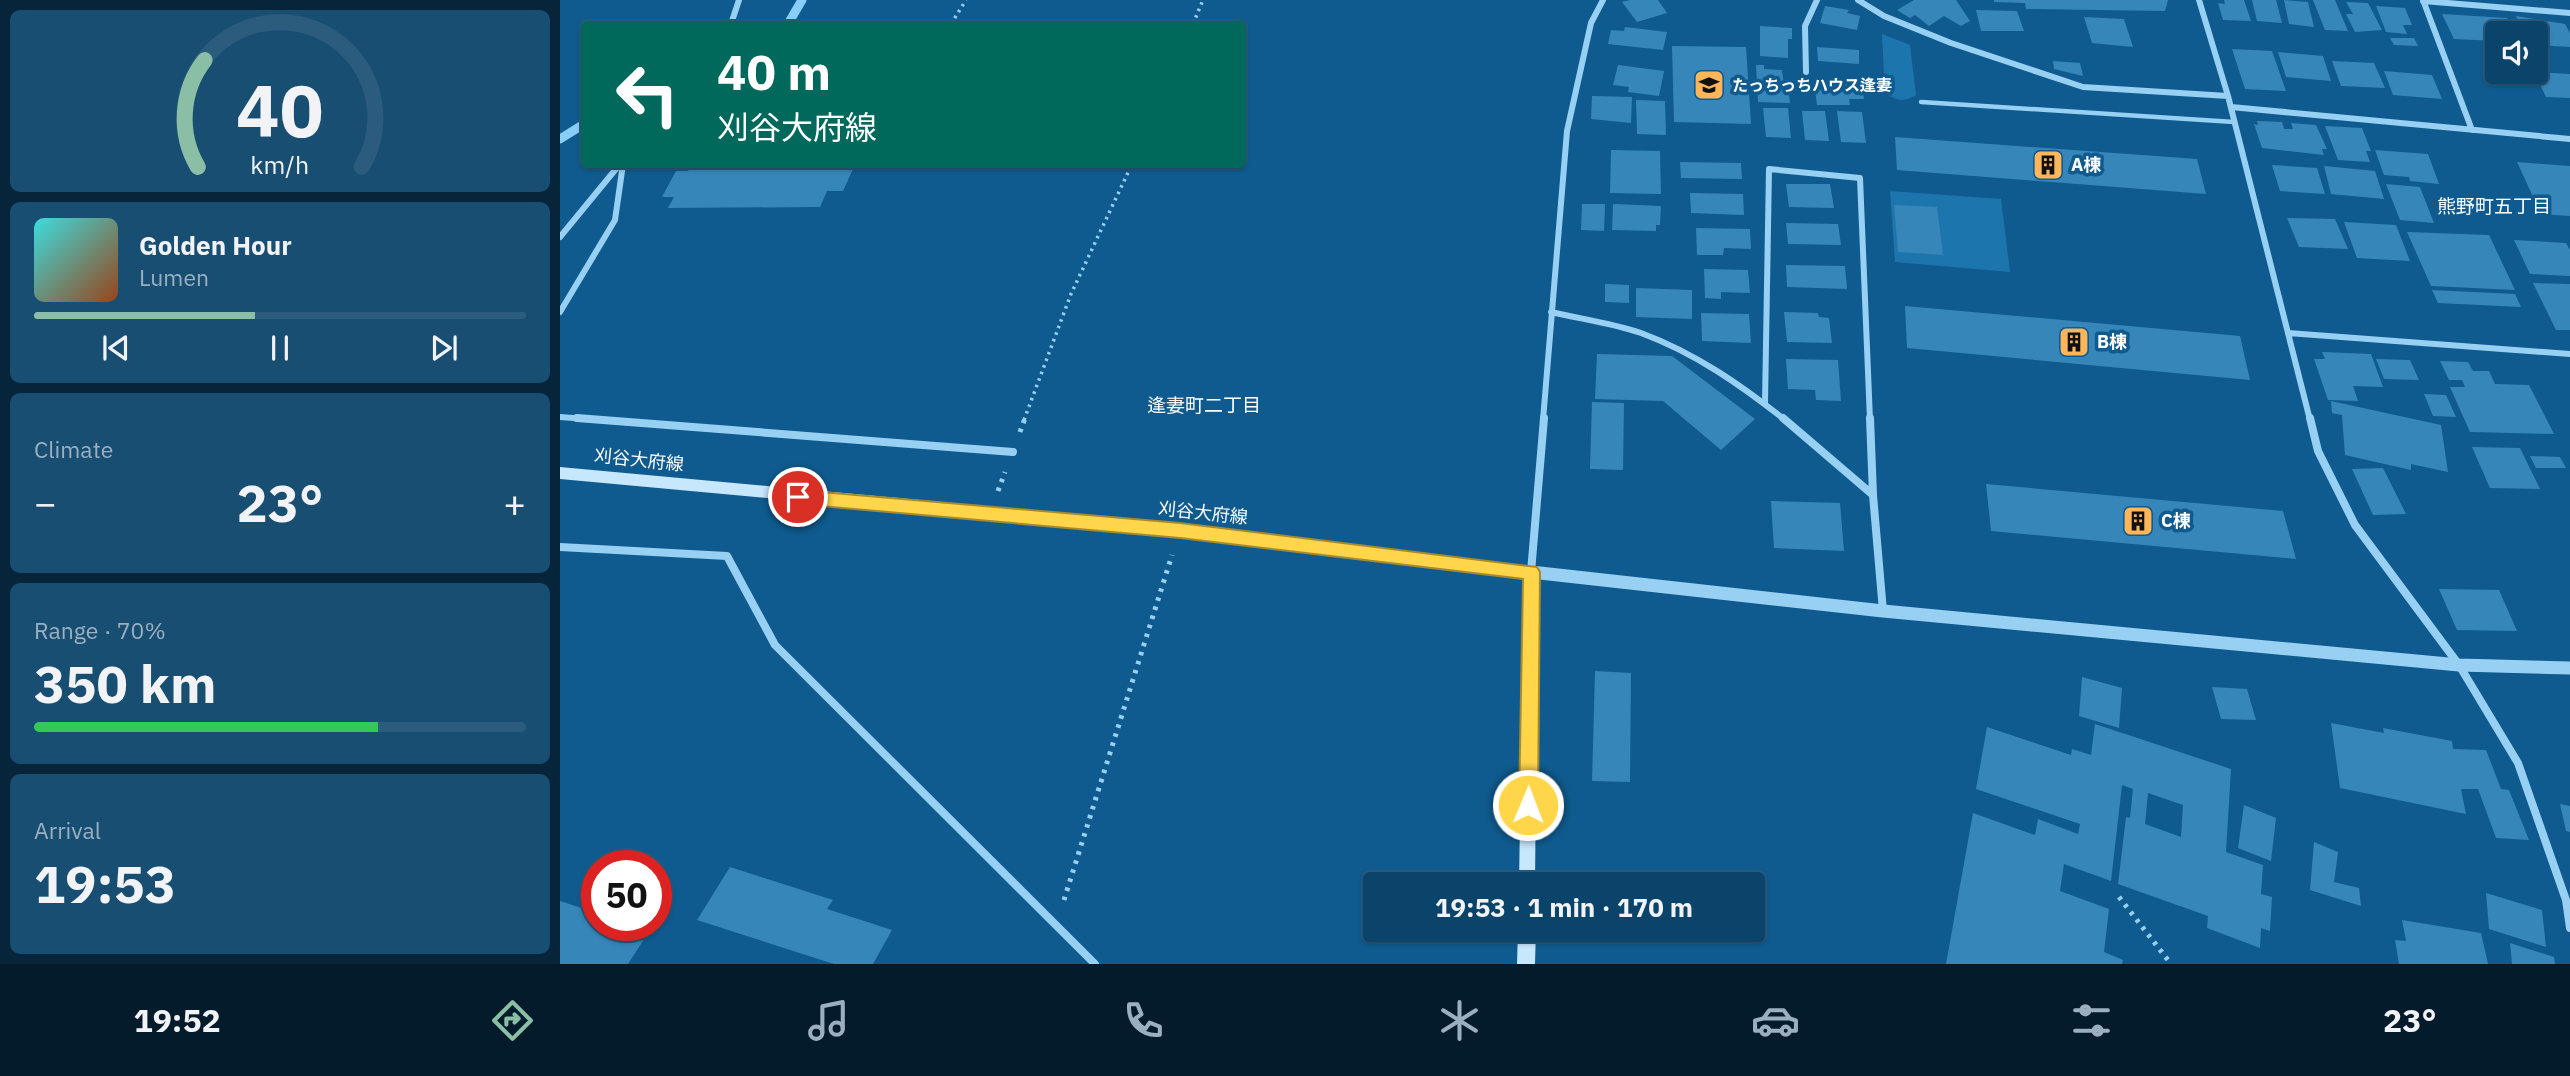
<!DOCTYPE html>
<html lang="en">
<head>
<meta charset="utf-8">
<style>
	:root { --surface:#0b446b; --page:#194e73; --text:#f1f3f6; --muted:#9ab0c1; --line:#2b5c7e; --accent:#8abfa5 }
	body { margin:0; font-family:"IBM Plex Sans","Noto Sans JP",sans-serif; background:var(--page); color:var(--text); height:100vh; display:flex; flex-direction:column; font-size:26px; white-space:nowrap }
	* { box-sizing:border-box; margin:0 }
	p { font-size:23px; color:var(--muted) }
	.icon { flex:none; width:38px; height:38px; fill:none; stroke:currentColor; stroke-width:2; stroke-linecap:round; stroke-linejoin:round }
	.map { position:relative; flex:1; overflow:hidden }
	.sheet { display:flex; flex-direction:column; gap:10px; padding:10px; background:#06253b; width:560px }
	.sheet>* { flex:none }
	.hud { position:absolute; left:21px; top:21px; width:665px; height:147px; border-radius:7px; box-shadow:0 2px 5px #0004,0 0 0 2px var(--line); background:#00695c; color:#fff; overflow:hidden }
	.tools { position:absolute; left:1925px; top:21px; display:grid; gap:14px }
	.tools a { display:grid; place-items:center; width:63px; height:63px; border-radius:7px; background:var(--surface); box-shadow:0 2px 5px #0004,0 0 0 2px var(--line); font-size:35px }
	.speed { position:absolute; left:21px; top:850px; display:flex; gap:14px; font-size:35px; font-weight:700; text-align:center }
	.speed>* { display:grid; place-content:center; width:91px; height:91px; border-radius:50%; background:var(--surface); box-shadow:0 2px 5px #0004,0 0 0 2px var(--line); line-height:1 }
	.speed .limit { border:10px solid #d22; background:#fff; color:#111 }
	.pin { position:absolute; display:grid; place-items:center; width:60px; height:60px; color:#fff; margin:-30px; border:4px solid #fff; border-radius:50%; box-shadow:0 2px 7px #0007 }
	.me { position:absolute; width:77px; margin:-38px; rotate:1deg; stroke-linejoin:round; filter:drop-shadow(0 0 5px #0008) }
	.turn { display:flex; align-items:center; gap:24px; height:147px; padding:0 21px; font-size:32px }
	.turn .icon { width:91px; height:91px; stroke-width:2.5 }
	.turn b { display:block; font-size:49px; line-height:60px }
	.big { font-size:52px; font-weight:700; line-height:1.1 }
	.sheet .tile { flex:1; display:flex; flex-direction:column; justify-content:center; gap:10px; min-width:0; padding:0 24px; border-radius:10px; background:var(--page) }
	.sheet .dial { align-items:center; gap:0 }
	.dial svg { height:182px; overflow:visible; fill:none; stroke:var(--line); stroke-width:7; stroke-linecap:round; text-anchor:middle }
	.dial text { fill:var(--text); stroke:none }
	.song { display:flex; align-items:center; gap:21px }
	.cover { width:84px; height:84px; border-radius:10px; background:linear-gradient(135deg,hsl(180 70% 55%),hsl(20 70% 35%)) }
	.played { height:7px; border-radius:4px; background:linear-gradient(90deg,var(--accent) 45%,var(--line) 45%) }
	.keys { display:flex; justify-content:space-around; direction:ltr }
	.heat { display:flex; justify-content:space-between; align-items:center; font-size:38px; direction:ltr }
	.charge { height:10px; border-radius:5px; background:linear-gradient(90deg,#34c759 70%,var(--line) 0) }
	.trip { position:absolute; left:803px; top:872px; width:402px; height:70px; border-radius:7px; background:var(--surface); box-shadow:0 2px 5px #0004,0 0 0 2px var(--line); font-weight:700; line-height:70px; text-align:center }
	.dock { display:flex; height:112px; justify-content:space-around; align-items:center; background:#041b2b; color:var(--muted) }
	.dock .icon { width:49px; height:49px }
	.dock .on { color:var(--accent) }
	.dock b { font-size:32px; color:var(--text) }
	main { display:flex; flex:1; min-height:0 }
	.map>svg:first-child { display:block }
	.green { fill:#1d75ad }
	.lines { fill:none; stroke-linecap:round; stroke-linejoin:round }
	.stream { stroke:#89cef7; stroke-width:9 }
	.building { fill:#3786b9; fill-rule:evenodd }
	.path-far1 { stroke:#98d0f3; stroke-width:3.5; stroke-dasharray:2.5 4.5; stroke-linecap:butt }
	.path { stroke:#98d0f3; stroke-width:5; stroke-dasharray:3.5 6; stroke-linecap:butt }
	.service { stroke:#98d0f3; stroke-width:4.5 }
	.minor-far1 { stroke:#98d0f3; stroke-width:6 }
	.minor { stroke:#98d0f3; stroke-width:8 }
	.tertiary { stroke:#98d0f3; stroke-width:13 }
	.secondary { fill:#c7e7fd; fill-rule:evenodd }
	.route { fill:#ffd54a; stroke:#a68a30; stroke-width:2 }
	.labels { text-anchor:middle; stroke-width:7; stroke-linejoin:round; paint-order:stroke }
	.far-poi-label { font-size:16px; font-weight:bold; fill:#fff; stroke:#0f5b8f; text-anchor:start }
	.poi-label { font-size:18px; font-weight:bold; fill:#fff; stroke:#0f5b8f; text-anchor:start }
	.street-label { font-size:18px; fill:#fff; stroke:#0f5b8f }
	.neighbourhood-label { font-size:19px; fill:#fff; stroke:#0f5b8f }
</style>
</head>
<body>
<main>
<section class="sheet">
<div class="tile dial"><svg viewBox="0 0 100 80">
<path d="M14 69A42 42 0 1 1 86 69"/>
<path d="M14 69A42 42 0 0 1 17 22" stroke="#8abfa5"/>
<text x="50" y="56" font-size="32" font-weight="700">40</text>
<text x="50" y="72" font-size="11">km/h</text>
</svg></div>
<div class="tile">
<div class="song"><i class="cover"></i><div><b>Golden Hour</b><p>Lumen</p></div></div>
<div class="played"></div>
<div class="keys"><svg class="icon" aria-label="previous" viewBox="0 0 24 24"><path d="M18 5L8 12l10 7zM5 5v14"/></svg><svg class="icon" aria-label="pause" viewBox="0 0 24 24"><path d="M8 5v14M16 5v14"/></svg><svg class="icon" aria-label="next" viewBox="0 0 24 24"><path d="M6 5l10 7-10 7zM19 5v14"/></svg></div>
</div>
<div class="tile"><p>Climate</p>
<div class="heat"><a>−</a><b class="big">23°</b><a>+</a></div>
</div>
<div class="tile"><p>Range · 70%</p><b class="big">350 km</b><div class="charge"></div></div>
<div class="tile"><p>Arrival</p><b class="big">19:53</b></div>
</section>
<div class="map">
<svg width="2010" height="964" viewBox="0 0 2010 964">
	<rect width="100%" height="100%" fill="#0f5b8f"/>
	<path class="green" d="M1322,34L1350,45L1356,95C1343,103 1338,100 1325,94Z
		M1330,191L1441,199L1450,272L1335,262Z"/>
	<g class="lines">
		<path class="stream" d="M228,24L242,0
			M0,139L24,124"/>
	</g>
	<path class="building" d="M1070,0H1098L1107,13L1077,22L1062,2Z
		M1354,0H1396L1410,21L1401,26L1384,16L1369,26L1355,15L1350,18L1337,10Z
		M1434,0H1608L1605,11L1466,9L1465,3L1434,2Z
		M1664,0H1684L1691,21L1663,20L1658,3L1665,4Z
		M1692,0H1716L1722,23L1697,21Z
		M1724,0L1748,2L1754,27L1729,24Z
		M1753,0H1775L1788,31L1765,30Z
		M1786,2L1808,3L1822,30L1795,32L1786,14H1793Z
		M1265,6L1289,10L1287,13L1300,16L1297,30L1260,23Z
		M1816,6L1845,8L1852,25H1843L1847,34L1826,32Z
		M1416,10L1457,11L1464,31H1421Z
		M1882,14L1947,18L1955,33H1937V41L1894,39Z
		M1956,16L2005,24L2010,33V47L1976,45V33H1964Z
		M1524,17L1564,19L1573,47L1532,43Z
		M1200,26L1232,28V39H1228V58L1200,56Z
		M1065,27L1107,32L1103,50L1048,44L1051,30L1064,31Z
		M1830,38H1854L1858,46L1834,45Z
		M1112,46L1186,47L1191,124L1114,122Z
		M1257,47L1299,50V64L1258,61Z
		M1672,49L1712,51L1726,91L1685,89Z
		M1718,52L1763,56L1771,81L1726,77Z
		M1493,61L1520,63L1523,76L1494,69Z
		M1772,61L1814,63L1825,88L1781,86Z
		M1058,65L1104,71L1099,96L1068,92L1069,87L1053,85Z
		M1196,65H1204V69L1222,70L1224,86H1228L1230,103L1198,102Z
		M1824,71L1872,75L1882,99L1833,95Z
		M1974,72L2010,74V98L1986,97Z
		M1278,82H1301L1304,99H1289L1290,105H1257L1255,90H1262V86L1279,87Z
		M1032,96L1072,97L1071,123L1031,119Z
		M1076,100L1105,101L1106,135L1077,134Z
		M1203,108H1228L1231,138L1206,137Z
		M1242,111H1265L1269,141L1245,140Z
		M1277,111L1302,112L1306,143L1281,142Z
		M1697,121L1722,122L1724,129H1733L1731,123L1756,125L1767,149H1762L1764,155L1702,148L1694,124L1698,125Z
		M1765,126L1802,128L1811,151H1806L1810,162L1778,160Z
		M1335,137L1637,159L1646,194L1337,170Z
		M1051,150L1100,151L1101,194L1050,193Z
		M1815,150L1868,154L1879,184L1850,181L1849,177L1824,175Z
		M1120,162L1181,163L1182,179L1121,178Z
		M1957,162L2010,166V216L1981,214Z
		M132,164H278L276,169H293L283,191H267L260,207L108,208L114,197H102L116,171H128Z
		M1712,165L1757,168L1765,194L1720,191Z
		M1764,166L1815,171L1824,199L1771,194Z
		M1226,184H1270L1274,208L1229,207Z
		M1826,184L1860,187L1874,223L1840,220Z
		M1130,193L1183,194L1184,215L1131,213Z
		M1022,204H1045L1044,231L1021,230Z
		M1053,204L1101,206L1100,225H1096V231L1052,230Z
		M1334,205L1377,207L1383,255L1338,252Z
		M1727,218L1775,219L1788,249L1739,247Z
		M1784,222L1836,225L1850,261L1797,258Z
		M1226,223L1278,224L1281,245L1228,244Z
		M1136,228L1190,229L1191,249L1164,248L1163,255H1137Z
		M1847,232L1929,235L1955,290L1871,286Z
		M1954,240L2006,243L2010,250V276L1970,274Z
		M1226,265L1285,266L1287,289L1227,287Z
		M1144,269L1188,270L1190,293L1161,292V299L1145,298Z
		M1973,283L2010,284V330H1996Z
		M1045,284L1069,285V303L1045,302Z
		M1076,288L1132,290V319L1076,317Z
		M1872,290L1955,294L1961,307L1878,303Z
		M1345,306L1680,336L1690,380L1347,348Z
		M1224,312L1258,313L1259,317L1269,318L1272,343L1227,342Z
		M1141,313L1189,314L1191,343L1142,341Z
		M1762,352L1811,354L1823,387L1793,386L1798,401L1768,400L1754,359H1765Z
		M1037,354L1112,356L1195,419L1161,450L1103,401L1035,399Z
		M1226,359L1278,360L1281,401L1256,400L1255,390L1228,389Z
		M1816,359L1850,360L1859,380L1824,379Z
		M1880,361L1908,362L1913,371H1929L1935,384L1969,385L1994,434L1910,432L1890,387H1905L1902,380H1889Z
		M1864,394L1886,395L1896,417L1873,416Z
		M1771,401L1881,425L1888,472L1851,464V470L1785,455L1782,415L1772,413Z
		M1032,402L1064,403L1063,470L1030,469Z
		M1912,447L1960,448L1980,489L1930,488Z
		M1970,456L2000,457L2006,468H1976Z
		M1823,468L1846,514L1813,515L1792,469Z
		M1426,484L1723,511L1736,559L1431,531Z
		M1211,501L1280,503L1284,551L1214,548Z
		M1879,589L1939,590L1957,631L1897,630Z
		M1035,671L1071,673L1070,782L1032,781Z
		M1522,677L1562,688L1559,728L1519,716Z
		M1652,687L1687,689L1696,720L1661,719Z
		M1771,723L1824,733L1823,728L1892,741L1893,749L1926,750L1941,789L1949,790L1969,840L1936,838L1918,789H1901L1906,814L1780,788Z
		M1535,724L1671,769L1666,852L1703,865L1701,894L1712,897L1710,931L1701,928L1700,948L1647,928L1648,916L1558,884L1566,817L1570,818L1573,789L1562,785L1551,881L1504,864L1500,891L1549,909L1544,952L1563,960L1562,964H1386L1413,813L1475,835L1478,819L1518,834L1520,824L1416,789L1427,727L1511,755L1512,749L1531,755ZM1588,793L1623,805L1621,837L1585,824Z
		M2000,804L2010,806V832L2006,831Z
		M1684,805L1716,818L1711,861L1678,848Z
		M1754,842L1778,852L1774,882L1799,888L1801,906L1750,890Z
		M170,867L273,900L267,909L332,930L313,964H274L137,920Z
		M1926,893L1982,910L1986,947L1929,929Z
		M0,901L37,913V926H78L90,930L68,964H0Z
		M1842,920L1921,933L1928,964H1839L1835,940L1846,941Z
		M1950,943L1994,957L1995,964H1952Z"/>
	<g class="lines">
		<path class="path-far1" d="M391,24L406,0
			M633,24L643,0
			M464,420L511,294L572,164"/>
		<path class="path" d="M460,432L465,418
			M438,491L445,472
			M1559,897L1611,964
			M504,900L612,555"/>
		<path class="service" d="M1361,102L1674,122"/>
		<path class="minor-far1" d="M1298,0L1324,16L1391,43L1523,87L1668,96
			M1639,0L1668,96L1750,420
			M1863,0L1912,130
			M1863,1L2010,13
			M171,24L179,0
			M1246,72L1245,26L1257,0
			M1671,107L2010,139
			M0,237L60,164
			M0,312L55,220L63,164
			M991,312C1021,319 1052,323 1081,333C1135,353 1181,385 1225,420
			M1728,333L2010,354
			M1205,403L1209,169L1300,178L1310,420
			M0,417L40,420
			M983,420L1007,131L1031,23L1043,0"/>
		<path class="minor" d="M17,418L453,452
			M1223,418L1313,495L1323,611
			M1310,418L1313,495
			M1750,418L1758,451L1795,525L1899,665L1958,763L2006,900L2010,928
			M0,547L167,556L215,645L535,964
			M971,572L984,418"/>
		<path class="tertiary" d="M971,572L1323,611L1899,665L2010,668"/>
		<path class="secondary" d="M0,467L620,524L976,567L978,572L975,884H959L964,578L620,536L0,479Z
			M958,929H976L975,964H957Z"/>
	</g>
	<path class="route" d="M238,490L620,523L977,567L980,572L978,805L975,811L968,814L962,811L959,805L963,579L620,538L238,504L233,502L230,497L233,492Z"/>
	<defs>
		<g id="school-square" transform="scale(1.575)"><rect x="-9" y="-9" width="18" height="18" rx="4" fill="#ffb55a" stroke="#0f5b8f"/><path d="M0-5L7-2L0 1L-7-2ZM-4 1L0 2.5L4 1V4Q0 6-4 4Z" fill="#111"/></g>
		<g id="building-square" transform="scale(1.575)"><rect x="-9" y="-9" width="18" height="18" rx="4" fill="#ffb55a" stroke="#0f5b8f"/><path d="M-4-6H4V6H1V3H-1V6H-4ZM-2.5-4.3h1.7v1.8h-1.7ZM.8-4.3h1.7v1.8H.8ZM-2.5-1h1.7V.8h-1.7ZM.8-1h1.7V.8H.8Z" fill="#111"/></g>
	</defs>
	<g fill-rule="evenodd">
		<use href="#school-square" x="1149" y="85"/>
		<use href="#building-square" x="1488" y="165"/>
		<use href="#building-square" x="1514" y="342"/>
		<use href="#building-square" x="1578" y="521"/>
	</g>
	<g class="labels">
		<g class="far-poi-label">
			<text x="1172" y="91">たっちっちハウス逢妻</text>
		</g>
		<g class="poi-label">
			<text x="1511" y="171">A棟</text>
			<text x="1537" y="348">B棟</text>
			<text x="1601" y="527">C棟</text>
		</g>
		<g class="street-label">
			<text transform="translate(79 460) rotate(6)" y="6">刈谷大府線</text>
			<text transform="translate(643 513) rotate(6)" y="6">刈谷大府線</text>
		</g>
		<g class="neighbourhood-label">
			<text x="1934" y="213">熊野町五丁目</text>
			<text x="644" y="412">逢妻町二丁目</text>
		</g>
	</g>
</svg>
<div class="tools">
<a><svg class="icon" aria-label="sound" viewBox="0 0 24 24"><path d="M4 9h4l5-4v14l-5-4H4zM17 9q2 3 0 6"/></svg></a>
</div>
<div class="speed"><div class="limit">50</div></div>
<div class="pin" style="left:238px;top:497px;background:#d93025"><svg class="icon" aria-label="arrive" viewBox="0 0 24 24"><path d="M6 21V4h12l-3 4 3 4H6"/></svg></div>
<svg class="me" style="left:968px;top:805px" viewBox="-20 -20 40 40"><circle r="17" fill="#ffd54a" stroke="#fff" stroke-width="3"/><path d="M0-11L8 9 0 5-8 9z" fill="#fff"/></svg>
<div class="trip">19:53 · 1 min · 170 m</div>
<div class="hud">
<div class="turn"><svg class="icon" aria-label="left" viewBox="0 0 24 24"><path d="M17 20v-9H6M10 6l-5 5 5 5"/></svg><div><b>40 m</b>刈谷大府線</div></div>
</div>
</div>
</main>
<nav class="dock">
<b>19:52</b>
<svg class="icon on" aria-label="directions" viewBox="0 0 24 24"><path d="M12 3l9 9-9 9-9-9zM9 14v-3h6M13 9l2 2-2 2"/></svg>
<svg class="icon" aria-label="music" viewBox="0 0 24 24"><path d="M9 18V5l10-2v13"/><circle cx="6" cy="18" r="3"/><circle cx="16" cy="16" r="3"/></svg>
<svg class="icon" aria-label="phone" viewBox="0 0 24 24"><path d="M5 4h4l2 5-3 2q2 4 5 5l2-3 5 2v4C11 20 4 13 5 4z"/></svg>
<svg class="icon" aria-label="climate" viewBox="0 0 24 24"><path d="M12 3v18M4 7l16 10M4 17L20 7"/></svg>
<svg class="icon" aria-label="car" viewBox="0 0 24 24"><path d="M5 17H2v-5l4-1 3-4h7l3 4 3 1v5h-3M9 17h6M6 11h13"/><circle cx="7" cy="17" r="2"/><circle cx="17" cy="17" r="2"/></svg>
<svg class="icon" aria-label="filters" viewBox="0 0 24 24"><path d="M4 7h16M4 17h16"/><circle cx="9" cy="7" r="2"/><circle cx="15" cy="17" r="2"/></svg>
<b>23°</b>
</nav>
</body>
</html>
